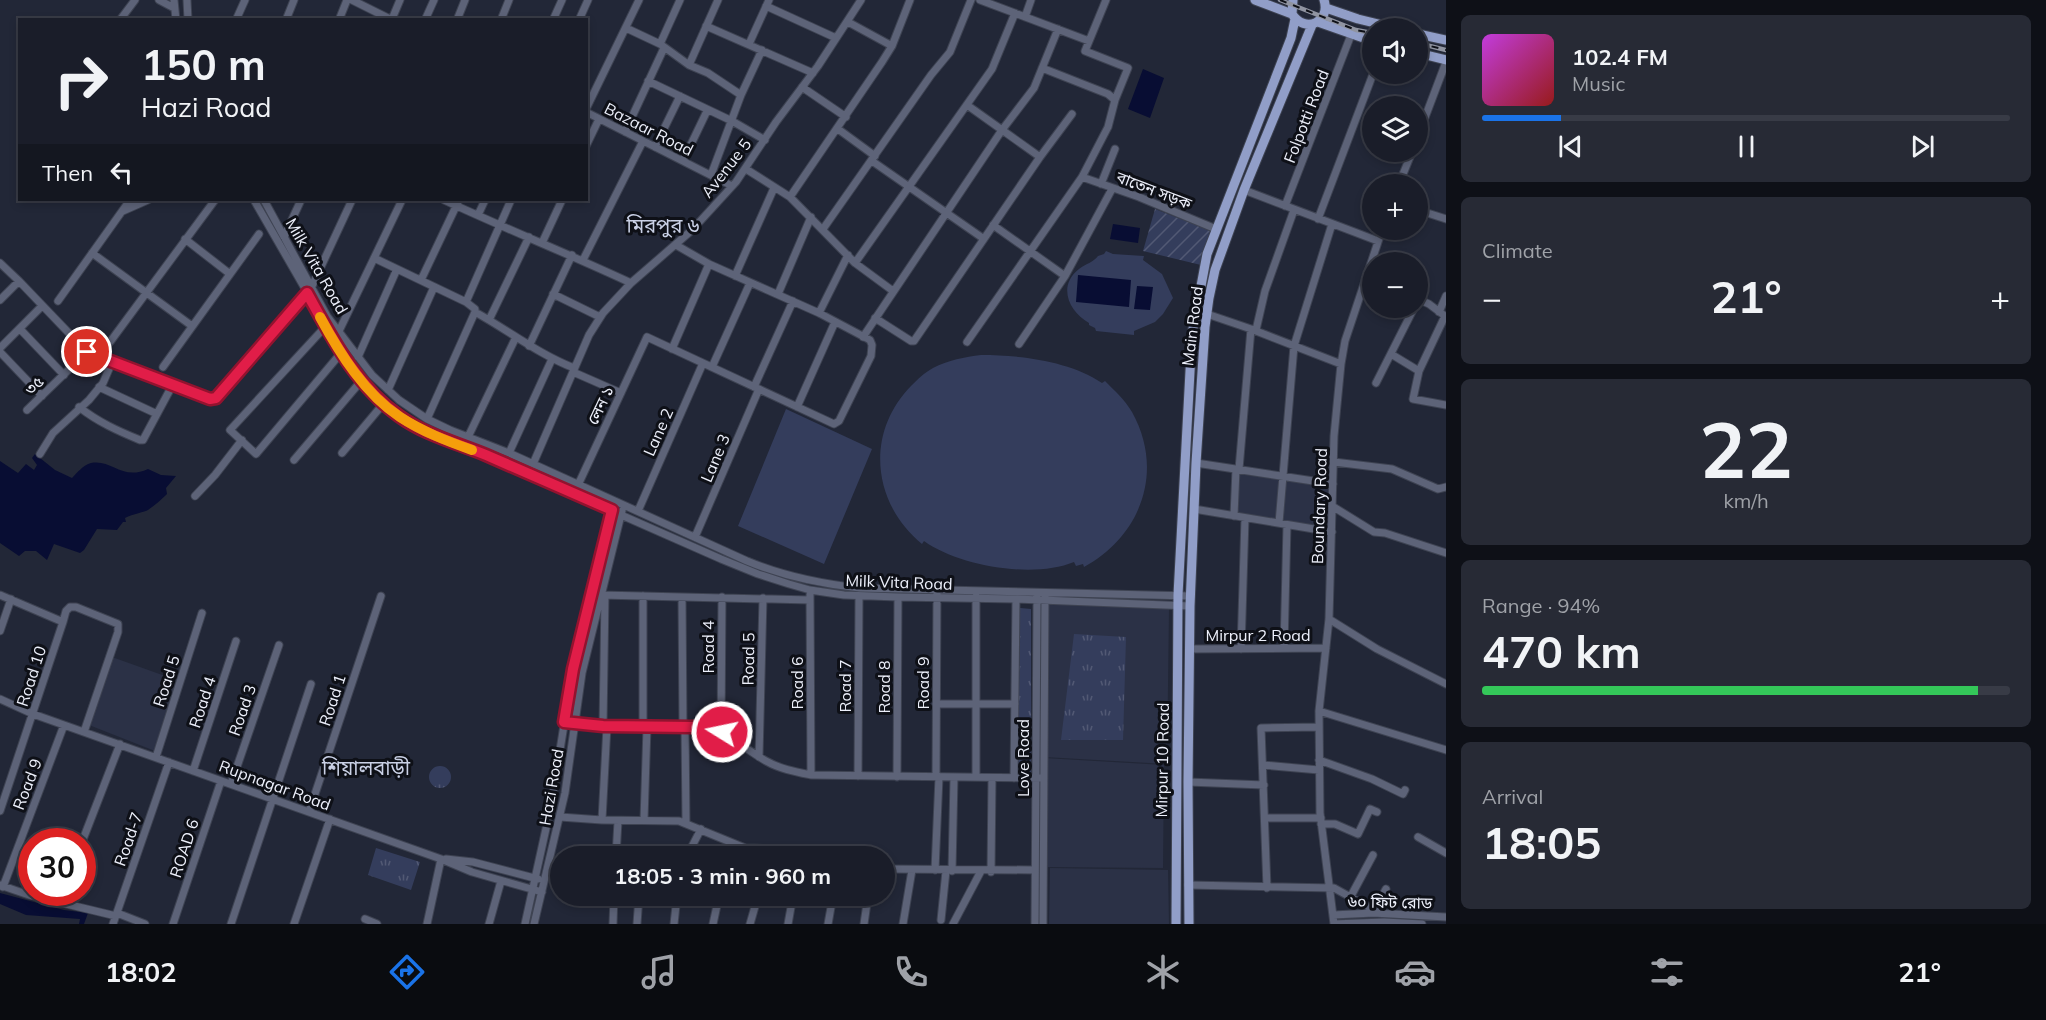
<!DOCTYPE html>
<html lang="en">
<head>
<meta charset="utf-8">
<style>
	:root { --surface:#1a1d29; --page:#272a35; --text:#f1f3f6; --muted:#9fa2a8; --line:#383b46; --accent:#1a73e8 }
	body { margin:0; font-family:Mulish,"Noto Sans Bengali",sans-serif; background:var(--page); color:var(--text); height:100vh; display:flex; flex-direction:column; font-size:22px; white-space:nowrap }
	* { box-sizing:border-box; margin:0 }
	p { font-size:20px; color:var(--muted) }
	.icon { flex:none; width:33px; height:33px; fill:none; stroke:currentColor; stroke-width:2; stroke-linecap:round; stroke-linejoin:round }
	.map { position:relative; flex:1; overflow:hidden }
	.sheet { display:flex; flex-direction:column; gap:15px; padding:15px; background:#0e1017; width:600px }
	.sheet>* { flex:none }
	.banner { position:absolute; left:18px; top:18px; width:570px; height:183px; border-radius:0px; box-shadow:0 3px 9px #0003,0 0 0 2px var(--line); background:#1a1d29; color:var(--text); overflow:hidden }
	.buttons { position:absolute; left:1362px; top:18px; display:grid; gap:12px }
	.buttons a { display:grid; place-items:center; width:66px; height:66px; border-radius:50%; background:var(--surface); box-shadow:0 3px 9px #0003,0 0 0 2px var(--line); font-size:30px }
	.speed { position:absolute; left:18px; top:828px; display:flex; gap:12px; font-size:30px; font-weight:700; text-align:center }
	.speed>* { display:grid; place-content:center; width:78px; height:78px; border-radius:50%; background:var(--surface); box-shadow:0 3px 9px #0003,0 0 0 2px var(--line); line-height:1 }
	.speed .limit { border:9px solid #d22; background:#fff; color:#111 }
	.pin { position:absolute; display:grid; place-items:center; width:51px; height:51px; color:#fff; margin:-26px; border:3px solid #fff; border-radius:50%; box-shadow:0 2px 6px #0007 }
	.me { position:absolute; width:66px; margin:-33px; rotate:280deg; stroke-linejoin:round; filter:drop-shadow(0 0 4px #0008) }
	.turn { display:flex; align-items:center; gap:21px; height:126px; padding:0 24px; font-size:27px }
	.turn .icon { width:78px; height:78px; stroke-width:2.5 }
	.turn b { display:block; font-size:42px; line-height:51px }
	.then { display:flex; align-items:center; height:57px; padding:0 24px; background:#0003; gap:12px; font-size:22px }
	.big { font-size:45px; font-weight:700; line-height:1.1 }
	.sheet .widget { flex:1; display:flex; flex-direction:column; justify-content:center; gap:9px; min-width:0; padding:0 21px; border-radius:9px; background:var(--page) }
	.sheet .dial { align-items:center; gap:0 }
	.dial b { font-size:78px; line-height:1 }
	.song { display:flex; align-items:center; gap:18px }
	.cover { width:72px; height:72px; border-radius:9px; background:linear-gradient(135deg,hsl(290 70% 55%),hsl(0 70% 35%)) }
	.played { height:6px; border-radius:3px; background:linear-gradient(90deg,var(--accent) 15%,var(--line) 15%) }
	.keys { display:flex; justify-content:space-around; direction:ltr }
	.heat { display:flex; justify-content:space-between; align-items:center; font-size:33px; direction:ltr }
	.charge { height:9px; border-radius:4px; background:linear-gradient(90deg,#34c759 94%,var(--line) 0) }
	.trip { position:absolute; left:550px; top:846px; width:345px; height:60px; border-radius:30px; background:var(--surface); box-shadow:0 3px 9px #0003,0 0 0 2px var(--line); font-weight:700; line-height:60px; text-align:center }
	.dock { display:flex; height:96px; justify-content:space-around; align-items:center; background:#0a0c10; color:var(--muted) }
	.dock .icon { width:42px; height:42px }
	.dock .selected { color:var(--accent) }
	.dock b { font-size:27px; color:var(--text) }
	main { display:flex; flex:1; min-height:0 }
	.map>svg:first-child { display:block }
	.built { fill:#2b3146 }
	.park { fill:url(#park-tufts) }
	.garden { fill:url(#garden-furrows) }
	.pitch { fill:#343d5c }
	.water { fill:#080d33 }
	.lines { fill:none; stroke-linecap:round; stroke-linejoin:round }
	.minor-casing { stroke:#3e4352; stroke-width:9 }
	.major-casing { stroke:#3e4352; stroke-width:11 }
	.minor { stroke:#5d6378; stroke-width:7 }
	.major { stroke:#919ec8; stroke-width:9 }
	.rail-casing { stroke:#9094a1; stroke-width:4.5 }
	.rail { stroke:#0e1017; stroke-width:2; stroke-dasharray:7; stroke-linecap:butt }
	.route-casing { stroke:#92132f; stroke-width:15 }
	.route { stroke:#e11d48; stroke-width:10 }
	.slow { stroke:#f59e0b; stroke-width:10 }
	.labels { text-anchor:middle; stroke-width:6; stroke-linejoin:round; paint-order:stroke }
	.street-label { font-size:16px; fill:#edf0fb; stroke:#0e1017 }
	.quarter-label { font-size:20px; fill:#cad1e6; stroke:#0e1017 }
</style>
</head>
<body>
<main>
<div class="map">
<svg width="1446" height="924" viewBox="0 0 1446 924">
	<defs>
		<pattern id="park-tufts" width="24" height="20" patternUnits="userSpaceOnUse" patternTransform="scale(1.5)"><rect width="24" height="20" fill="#343d5c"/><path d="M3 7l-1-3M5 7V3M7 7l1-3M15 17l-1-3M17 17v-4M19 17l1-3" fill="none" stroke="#525974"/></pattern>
		<pattern id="garden-furrows" width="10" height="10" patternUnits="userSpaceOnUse" patternTransform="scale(1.5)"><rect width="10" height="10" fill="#343d5c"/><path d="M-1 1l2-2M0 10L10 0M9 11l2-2" fill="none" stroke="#525974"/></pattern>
	</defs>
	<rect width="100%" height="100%" fill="#222737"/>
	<path class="built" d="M1238,474L1331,486L1328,528L1236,515Z
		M1045,600L1169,609L1167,764L1044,757Z
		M112,657L179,681L155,751L89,725Z
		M1044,758L1164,765L1163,868L1045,867Z
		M1050,868L1168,870L1169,924H1049Z"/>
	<path class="park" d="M1020,608L1031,609V772L1018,771Z
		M1074,634L1126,637L1123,740H1061Z
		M429 777a11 11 0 1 1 22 0a11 11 0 1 1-22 0Z
		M376,848L420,862L411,890L368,875Z"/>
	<path class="garden" d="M1155,209L1212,231L1201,265L1143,251Z"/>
	<path class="pitch" d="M1106,251L1113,254L1144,256L1143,260L1162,274L1173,298L1163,314L1155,322L1134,331V335L1096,331L1095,328L1089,325V323C1069,312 1057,286 1079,269C1085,264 1094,262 1098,256L1104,254Z
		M981,355C1020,355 1070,361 1102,383L1105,381C1115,391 1125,400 1132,412C1165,471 1141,536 1084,567L1083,564L1076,566L1074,562C1033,579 959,566 924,541L922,544C872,503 865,433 911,386C918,379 924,373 933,368C948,360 965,357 981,355Z
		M786,409L872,449L824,564L738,526Z"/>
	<path class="water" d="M1143,69L1164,78L1150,118L1128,109Z
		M1113,224L1140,228L1138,243L1110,239Z
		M1078,275L1131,280L1129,307L1076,302Z
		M1137,286L1153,287L1150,310L1134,309Z
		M35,454L55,470L72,478C77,473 83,465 91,463C112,459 122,481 148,469L161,475L176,476L166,488L167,494C162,499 154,506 148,510C145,512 133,514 125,518L126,522H123L117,530L97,529L84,550L80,553L54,544L47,560L36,551H25L19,556L0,543V461L18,473L26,464L34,470L37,465L32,458Z
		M0,893L64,910L88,913L84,924H79L80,919L26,915L0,904Z"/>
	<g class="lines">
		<g class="minor-casing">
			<path id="minor" d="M159,0L174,8
				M174,0L176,20
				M187,0L188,20
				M352,0L392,20
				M980,0L1089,41
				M1106,0L1085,51L1128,68L1115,100
				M766,6L836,38
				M1025,17L1031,0
				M392,19L400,0
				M120,20L135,0
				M236,20L245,0
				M286,20L294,0
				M339,20L347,0
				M425,20L434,0
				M457,20L465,0
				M501,20L509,0
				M553,20L562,0
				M579,20L588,0
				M848,22L892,46
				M706,26L813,73
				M626,28L660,44L689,65L708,73L741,95
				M660,44L680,0
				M749,44L769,0
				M689,65L718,0
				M648,81L732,121L765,140
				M802,87L846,117
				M967,105L1040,157
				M586,109L639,0
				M586,112L732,186
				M838,129L875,156
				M625,132L664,48
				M1418,136L1446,62
				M586,146L599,119
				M655,147L680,96
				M683,161L707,111
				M872,161L984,239
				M746,169L790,197L855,263L893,291
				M711,175L741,95L762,50
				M1082,177L1139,197L1216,229
				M1101,184L1115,149
				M1399,184L1412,152
				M1244,190L1378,241
				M790,197L882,62L892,46L910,0
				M254,200L349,365L376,396L399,417L432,435L485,455L721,559L758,574L789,584L810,590L844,595L898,597L1016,599L1190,606
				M264,200L327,316L372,375L399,400L427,419L450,430L509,453L747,561C783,576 821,584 860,588L1191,596
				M444,200C506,229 569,254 631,283
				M1285,206L1351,35
				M1418,210L1446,219
				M123,211L148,200
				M478,215L485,200
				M1318,219L1373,74
				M993,225L1065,276
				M823,229L931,75L950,52L971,0
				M284,237L301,200
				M185,239L230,274
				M542,243L562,200
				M92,253L192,326
				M374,258L466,302L475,309V312C508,330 538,354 574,368
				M583,260L643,141
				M0,263L19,281
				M855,263L992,69L1015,13
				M735,276L774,188
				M421,280L459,200
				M553,294L600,317
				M778,294L811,217
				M1418,299L1429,304L1445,316L1419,371L1413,399L1446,405
				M0,300L19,281L87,352
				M58,301L130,200
				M466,302L511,200
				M1439,312L1446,296
				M819,313L848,255
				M1207,314L1251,329L1341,364
				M875,318L911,341H914L1040,157L1072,114
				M489,320L529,237
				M325,327L230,430L256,454L341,353
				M20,329L64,375
				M1256,330L1265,291L1294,210
				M339,331L402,200
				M863,337L1002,130L1034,88L1058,29
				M110,342L215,200
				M967,342L1082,177L1108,127L1115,100L1108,94L1042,68
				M1019,344L1065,276L1112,189
				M529,346L572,255
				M0,348L42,306
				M672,349L709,264
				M0,352L42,396
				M1391,354L1419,371
				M358,357L397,269
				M163,367L259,234
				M712,367L750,283
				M573,372L621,393
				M1376,383L1414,308
				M99,387L157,414
				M754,387L793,301
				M388,390L434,287
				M79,407C98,422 118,431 140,440H143L172,386
				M797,407L835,322
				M27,410L87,352L204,397L210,399L216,397L312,286L352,200
				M427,419L475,312
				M468,437L516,337
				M342,453L384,403
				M509,453L552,359
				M40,454L53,433L89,400L103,383L112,362
				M294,460L362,380
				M1334,462L1392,469L1438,489L1446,487
				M1196,463L1333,484
				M533,464L589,335L603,313L631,283L692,230L736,182L776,122L818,66L861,0
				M1239,469L1251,329
				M578,485L647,337L834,424L839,421L871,356L872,345L870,340L819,313L709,264L676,245
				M195,496L215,475L242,440
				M1332,506L1374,532L1385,533L1446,553
				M1194,509L1332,532
				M638,511L703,363
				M1234,516L1236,469
				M1279,523L1294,346L1332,224
				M695,537L759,389
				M0,595L63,622
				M601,595L810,600
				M810,595L811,775
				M643,596V727
				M682,597L683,727
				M1329,619L1377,649L1446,684
				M0,631L11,599
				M1284,648L1287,525
				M1189,649L1326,648
				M1241,649L1245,518
				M0,699L33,714L441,859L472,872L542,892
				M936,704H1015
				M1319,711L1446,750
				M564,722L607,726L709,729C731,735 747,750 766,761C780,769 796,772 811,775L1044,778
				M603,726L605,595
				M685,727L686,822
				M721,732L722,597
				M156,757L202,613
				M759,757L763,598
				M1319,760L1372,779L1403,794L1405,790
				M1263,765L1319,770
				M193,771L236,641
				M858,776L859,596
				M897,777L898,597
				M936,777L937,594
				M976,777V597
				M1014,778L1016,599
				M1188,782L1264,785
				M231,784L279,645
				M0,811L63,622L66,611L70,607H76L118,624V632L84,732
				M309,812L381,596
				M560,817L602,820L679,821L745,848L784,849L807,856
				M1265,818H1321
				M602,820L607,726
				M644,820L647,727
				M1321,824H1335L1358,834L1370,809L1377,812
				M1418,837L1446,853
				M82,842L120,744
				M616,856L618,821
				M687,856L701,829
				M446,859L473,862L538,879
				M885,869L1035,870
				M935,870L939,777
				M952,871L954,777
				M991,872L992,778
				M0,885L29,895L116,916
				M1188,885L1334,888L1372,909L1373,913L1386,889
				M3,887L64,725
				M1267,888L1261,728L1319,727
				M1351,896L1373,855
				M60,902L63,892
				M117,913L145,924
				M1333,915L1373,913L1446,917
				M365,919L377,924
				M941,920L946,871
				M113,924L169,762
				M173,924L221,781
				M231,924L311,684
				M294,924L330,819
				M427,924L441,859
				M489,924L501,881
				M525,924L551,806L573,669L612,506
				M534,924L565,793L582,673L622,511
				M613,924L614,896
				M637,924L639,896
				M674,924L677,896
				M713,924L719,896
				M750,924L758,896
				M788,924L793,896
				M828,924L833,896
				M864,924L868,896
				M903,924L912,870
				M953,924L981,871
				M1035,924L1037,597
				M1043,924L1045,598
				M1334,924L1320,813L1319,711L1329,619L1334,436L1341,364L1345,341L1382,230
				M1334,924L1384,922L1422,924"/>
		</g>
		<g class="major-casing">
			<path id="major" d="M1255,0L1292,14
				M1293,0L1292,14C1305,34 1331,22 1324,0
				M1326,8L1358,19L1395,28
				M1318,22L1372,41
				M1418,34L1446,40
				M1418,53L1446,60
				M1176,924L1178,595L1192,334L1207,254L1291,38L1295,19
				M1189,924L1188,782L1190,606L1196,463L1205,327L1209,298L1215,270L1244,190L1312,25"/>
		</g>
		<use href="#minor" class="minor"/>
		<use href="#major" class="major"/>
		<g class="rail-casing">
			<path id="rail" d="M1280,0L1356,30L1372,33
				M1418,43L1446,50"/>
		</g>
		<use href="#rail" class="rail"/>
	</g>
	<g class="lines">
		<g class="route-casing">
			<path id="route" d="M87,352L210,399L216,398L307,293C332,338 356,386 399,416C425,435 457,443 486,455C528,473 570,492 612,510L573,669L564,722L603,726L694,727L722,732"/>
		</g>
		<use href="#route" class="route"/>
		<path class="slow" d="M320,317C340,354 365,394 400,417C423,432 447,441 472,450"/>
	</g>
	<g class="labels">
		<g class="street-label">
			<text transform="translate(1306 116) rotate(-69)" y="6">Folpotti Road</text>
			<text transform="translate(649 129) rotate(27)" y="6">Bazaar Road</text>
			<text transform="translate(726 168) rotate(-52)" y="6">Avenue 5</text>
			<text transform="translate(1154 190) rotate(21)" y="6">বাতেন সড়ক</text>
			<text transform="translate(317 266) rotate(60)" y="6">Milk Vita Road</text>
			<text transform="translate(1192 326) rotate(-83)" y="6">Main Road</text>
			<text transform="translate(34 385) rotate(-44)" y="6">৩৫</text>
			<text transform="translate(600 405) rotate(-65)" y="6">লেন ১</text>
			<text transform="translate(658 432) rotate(-66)" y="6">Lane 2</text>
			<text transform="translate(715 458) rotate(-67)" y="6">Lane 3</text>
			<text transform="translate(1319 506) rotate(-88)" y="6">Boundary Road</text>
			<text transform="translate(899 582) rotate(2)" y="6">Milk Vita Road</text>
			<text x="1258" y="641">Mirpur 2 Road</text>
			<text transform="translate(708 647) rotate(-90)" y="6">Road 4</text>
			<text transform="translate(748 659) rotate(-89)" y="6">Road 5</text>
			<text transform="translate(31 676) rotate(-72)" y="6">Road 10</text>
			<text transform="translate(166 681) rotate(-72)" y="6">Road 5</text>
			<text transform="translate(797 683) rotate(-90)" y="6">Road 6</text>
			<text transform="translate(923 683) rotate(-90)" y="6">Road 9</text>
			<text transform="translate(845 686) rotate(-90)" y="6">Road 7</text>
			<text transform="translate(884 687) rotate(-90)" y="6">Road 8</text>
			<text transform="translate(332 700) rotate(-72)" y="6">Road 1</text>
			<text transform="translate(202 702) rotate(-72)" y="6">Road 4</text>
			<text transform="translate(242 710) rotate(-71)" y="6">Road 3</text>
			<text transform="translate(1023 758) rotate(-90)" y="6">Love Road</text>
			<text transform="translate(1162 760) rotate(-89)" y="6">Mirpur 10 Road</text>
			<text transform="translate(27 784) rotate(-69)" y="6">Road 9</text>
			<text transform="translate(275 785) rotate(20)" y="6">Rupnagar Road</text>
			<text transform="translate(551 787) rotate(-80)" y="6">Hazi Road</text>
			<text transform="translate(128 839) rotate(-71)" y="6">Road-7</text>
			<text transform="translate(184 848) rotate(-72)" y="6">ROAD 6</text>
			<text transform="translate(1390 902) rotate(1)" y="6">৬০ ফিট রোড</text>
		</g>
		<g class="quarter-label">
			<text x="663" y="233">মিরপুর ৬</text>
			<text x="366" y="775">শিয়ালবাড়ী</text>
		</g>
	</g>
</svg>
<div class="buttons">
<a><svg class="icon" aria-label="sound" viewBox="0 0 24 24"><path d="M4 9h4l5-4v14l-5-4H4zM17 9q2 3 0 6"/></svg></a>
<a><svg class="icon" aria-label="layers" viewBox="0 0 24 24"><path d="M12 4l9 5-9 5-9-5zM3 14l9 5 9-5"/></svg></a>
<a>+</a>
<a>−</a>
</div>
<div class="speed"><div class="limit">30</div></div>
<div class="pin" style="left:87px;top:352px;background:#d93025"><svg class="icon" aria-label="arrive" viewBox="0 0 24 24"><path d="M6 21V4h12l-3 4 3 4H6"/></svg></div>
<svg class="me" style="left:722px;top:732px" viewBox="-20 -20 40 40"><circle r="17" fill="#e11d48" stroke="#fff" stroke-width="3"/><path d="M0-11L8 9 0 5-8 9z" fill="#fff"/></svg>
<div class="trip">18:05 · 3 min · 960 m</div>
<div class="banner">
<div class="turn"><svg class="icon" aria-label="right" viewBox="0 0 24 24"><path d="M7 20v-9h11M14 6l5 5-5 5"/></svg><div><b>150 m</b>Hazi Road</div></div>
<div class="then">Then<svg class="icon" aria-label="left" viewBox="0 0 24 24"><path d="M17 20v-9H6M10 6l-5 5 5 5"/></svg></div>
</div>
</div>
<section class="sheet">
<div class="widget">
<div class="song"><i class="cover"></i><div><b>102.4 FM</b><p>Music</p></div></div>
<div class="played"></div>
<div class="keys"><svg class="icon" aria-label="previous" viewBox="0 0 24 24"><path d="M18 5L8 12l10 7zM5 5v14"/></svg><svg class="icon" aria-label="pause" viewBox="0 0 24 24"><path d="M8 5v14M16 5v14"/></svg><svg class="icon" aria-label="next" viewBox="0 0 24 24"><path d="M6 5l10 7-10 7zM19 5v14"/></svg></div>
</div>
<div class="widget"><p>Climate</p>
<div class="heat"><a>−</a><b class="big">21°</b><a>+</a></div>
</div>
<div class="widget dial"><b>22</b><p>km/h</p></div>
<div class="widget"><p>Range · 94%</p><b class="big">470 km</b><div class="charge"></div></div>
<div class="widget"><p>Arrival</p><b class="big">18:05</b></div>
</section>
</main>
<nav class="dock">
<b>18:02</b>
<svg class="icon selected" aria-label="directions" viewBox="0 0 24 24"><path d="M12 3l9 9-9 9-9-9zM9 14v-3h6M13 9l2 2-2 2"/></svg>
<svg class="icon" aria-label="music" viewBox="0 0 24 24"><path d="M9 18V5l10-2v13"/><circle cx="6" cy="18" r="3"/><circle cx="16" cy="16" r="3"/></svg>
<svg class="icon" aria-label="phone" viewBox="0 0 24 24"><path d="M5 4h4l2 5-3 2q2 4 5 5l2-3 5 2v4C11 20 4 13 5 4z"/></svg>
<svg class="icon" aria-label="climate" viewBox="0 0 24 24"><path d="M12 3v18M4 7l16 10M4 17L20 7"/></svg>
<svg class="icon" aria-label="car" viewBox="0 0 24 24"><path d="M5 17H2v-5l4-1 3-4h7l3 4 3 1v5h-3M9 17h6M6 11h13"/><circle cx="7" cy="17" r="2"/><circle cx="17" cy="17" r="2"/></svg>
<svg class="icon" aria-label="filters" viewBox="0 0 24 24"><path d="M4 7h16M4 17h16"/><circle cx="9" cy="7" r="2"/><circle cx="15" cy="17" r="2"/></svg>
<b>21°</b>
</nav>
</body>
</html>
